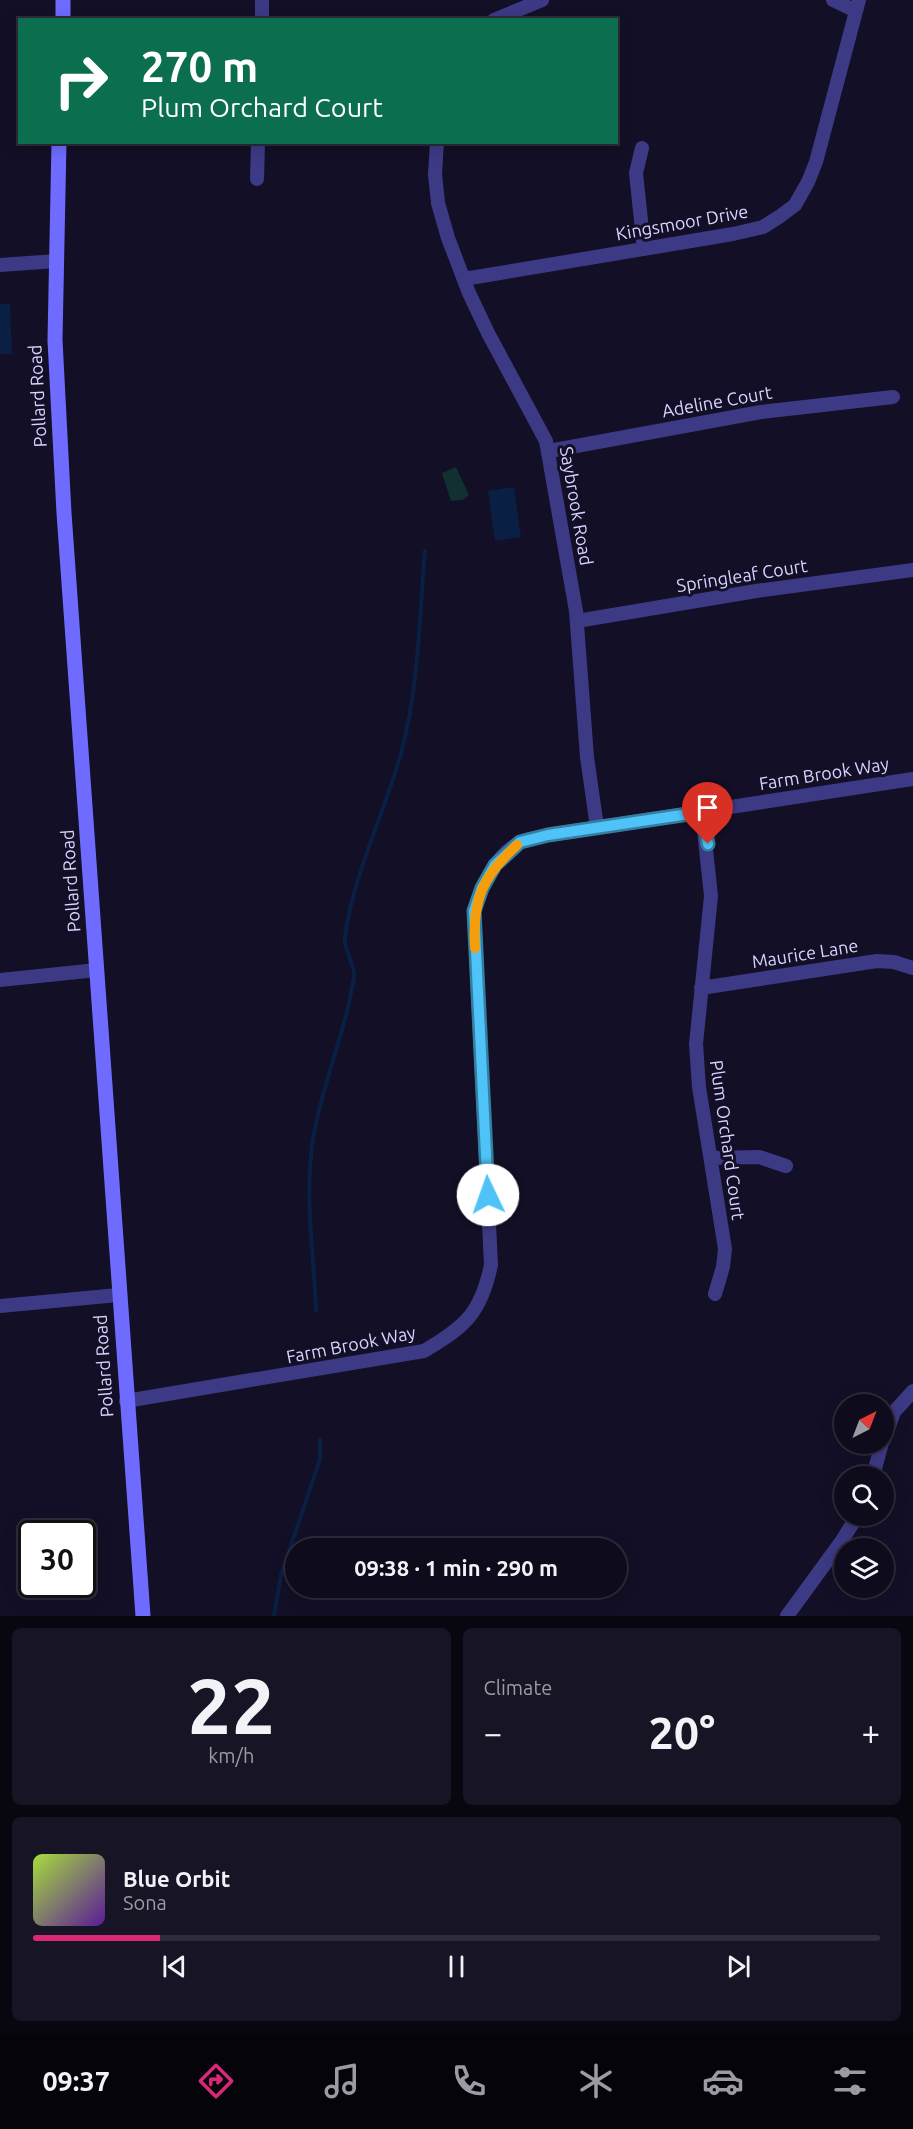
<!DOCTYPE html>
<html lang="en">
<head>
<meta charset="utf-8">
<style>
	:root { --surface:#0e0b1c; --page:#171425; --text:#f1f3f6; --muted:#9b9ba3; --line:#2e2b3b; --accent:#db2777 }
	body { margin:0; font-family:Ubuntu,sans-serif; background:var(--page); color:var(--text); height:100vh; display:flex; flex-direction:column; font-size:22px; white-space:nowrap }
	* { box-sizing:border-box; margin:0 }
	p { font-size:20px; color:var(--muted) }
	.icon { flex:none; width:33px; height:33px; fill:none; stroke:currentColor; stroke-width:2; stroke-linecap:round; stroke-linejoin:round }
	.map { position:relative; height:1616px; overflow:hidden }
	.drawer { display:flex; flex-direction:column; gap:12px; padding:12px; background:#08060f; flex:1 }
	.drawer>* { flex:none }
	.guide { position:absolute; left:18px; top:18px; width:600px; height:126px; border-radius:0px; box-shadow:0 3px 15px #0003,0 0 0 2px var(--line); background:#0b6e4f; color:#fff; overflow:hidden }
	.needle { width:39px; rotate:42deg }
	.fabs { position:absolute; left:834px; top:1394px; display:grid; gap:12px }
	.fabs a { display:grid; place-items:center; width:60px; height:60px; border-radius:50%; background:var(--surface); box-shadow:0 3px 15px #0003,0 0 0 2px var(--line); font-size:30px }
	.speed { position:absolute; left:18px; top:1520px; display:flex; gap:12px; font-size:30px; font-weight:700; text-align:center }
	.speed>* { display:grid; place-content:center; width:78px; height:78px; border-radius:50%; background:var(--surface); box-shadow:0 3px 15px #0003,0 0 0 2px var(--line); line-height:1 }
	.speed .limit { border:3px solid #111; border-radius:9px; background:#fff; color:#111 }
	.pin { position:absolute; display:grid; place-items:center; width:51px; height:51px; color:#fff; margin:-62px -26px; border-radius:50% 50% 50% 0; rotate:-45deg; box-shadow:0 0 6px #0007 }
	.pin .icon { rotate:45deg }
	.me { position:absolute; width:66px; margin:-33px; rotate:357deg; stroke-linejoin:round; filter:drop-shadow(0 0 4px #0008) }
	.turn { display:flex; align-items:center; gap:21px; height:126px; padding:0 24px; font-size:27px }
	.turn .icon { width:78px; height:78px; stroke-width:2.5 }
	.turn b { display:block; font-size:42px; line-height:51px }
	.big { font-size:45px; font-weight:700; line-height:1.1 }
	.drawer .tile { flex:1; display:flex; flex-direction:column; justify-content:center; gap:9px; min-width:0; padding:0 21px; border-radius:9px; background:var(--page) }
	.drawer .dial { align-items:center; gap:0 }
	.dial b { font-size:78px; line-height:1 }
	.song { display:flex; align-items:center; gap:18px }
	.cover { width:72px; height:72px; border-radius:9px; background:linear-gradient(135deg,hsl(80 70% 55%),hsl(270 70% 35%)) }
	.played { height:6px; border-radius:3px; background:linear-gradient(90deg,var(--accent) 15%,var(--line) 15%) }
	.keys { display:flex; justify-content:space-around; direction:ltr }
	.heat { display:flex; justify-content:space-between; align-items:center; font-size:33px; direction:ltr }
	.drawer .tiles { flex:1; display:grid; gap:12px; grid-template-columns:1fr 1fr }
	.tile:last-child { grid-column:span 2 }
	.trip { position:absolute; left:285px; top:1538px; width:342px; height:60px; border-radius:30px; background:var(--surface); box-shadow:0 3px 15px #0003,0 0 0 2px var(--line); font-weight:700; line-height:60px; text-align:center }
	.menu { display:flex; height:96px; justify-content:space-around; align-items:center; background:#06040b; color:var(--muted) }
	.menu .icon { width:42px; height:42px }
	.menu .current { color:var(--accent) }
	.menu b { font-size:27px; color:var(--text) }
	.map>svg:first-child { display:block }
	.green { fill:#12302f }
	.water { fill:#0a1f44 }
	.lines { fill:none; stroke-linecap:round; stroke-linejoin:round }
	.stream { stroke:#0a1f44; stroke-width:4 }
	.street { stroke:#3d3a85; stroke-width:14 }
	.secondary { stroke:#6f6bff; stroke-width:15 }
	.route-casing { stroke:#337fa1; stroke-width:15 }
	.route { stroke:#4fc3f7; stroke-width:10 }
	.slow { stroke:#f59e0b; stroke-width:10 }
	.labels { text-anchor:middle; stroke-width:6; stroke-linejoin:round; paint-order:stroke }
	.street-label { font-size:18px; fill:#d9d4ff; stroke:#130f26 }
</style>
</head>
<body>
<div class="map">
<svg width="913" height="1616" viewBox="0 0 913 1616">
	<rect width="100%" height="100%" fill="#130f26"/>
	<path class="green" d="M456,467L469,495L463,500L451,501L442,473Z"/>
	<path class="water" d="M0,304H10L12,354H0Z
		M514,487L521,537L495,541L488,491Z"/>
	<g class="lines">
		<path class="stream" d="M316,1311C314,1253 304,1197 313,1139C322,1083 346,1032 354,976C355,963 343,950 345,937C354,866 393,798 407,728C419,670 420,609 425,551
			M274,1616L281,1575L320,1459V1439"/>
		<path class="street" d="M833,0L856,11
			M262,20V0
			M494,20L542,0
			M437,142L435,174L438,203L448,238L469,293L488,333L546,441L576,611L587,757L597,827
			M642,148L636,173L644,249
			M257,179L258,142
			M0,265L56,261
			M464,279L733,234L763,227L779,217L795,205L808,182L816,162L859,0
			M549,451L761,412L893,397
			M577,621L756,591L913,570
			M702,812L711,896L696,1044L699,1087L725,1249L723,1267L715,1294
			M0,980L97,970
			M701,988L877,961L894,962L913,968
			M711,1158L759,1157L786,1166
			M0,1306L118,1295
			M126,1401L424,1351C465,1327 481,1313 491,1265L474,911C482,886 495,854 521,842C529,838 540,837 548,835L913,779
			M884,1440L894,1412L913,1391
			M873,1476L882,1443
			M787,1616L841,1542L858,1515"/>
		<path class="secondary" d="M63,0V20
			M59,142L55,340L64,513L143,1616"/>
	</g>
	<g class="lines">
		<g class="route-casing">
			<path id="route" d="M488,1195L474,911L482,888L495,865L520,842L548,835L702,812L708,844"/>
		</g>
		<use href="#route" class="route"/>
		<path class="slow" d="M475,948C472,900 482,877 517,845"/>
	</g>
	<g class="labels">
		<g class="street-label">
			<text transform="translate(682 223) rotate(-10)" y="6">Kingsmoor Drive</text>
			<text transform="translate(38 396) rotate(-93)" y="6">Pollard Road</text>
			<text transform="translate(717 402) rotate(-10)" y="6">Adeline Court</text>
			<text transform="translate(576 506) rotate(80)" y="6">Saybrook Road</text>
			<text transform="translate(742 576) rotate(-9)" y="6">Springleaf Court</text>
			<text transform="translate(824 774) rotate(-9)" y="6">Farm Brook Way</text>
			<text transform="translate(71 881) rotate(-94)" y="6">Pollard Road</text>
			<text transform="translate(805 954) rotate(-9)" y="6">Maurice Lane</text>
			<text transform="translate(727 1140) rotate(82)" y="6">Plum Orchard Court</text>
			<text transform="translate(351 1345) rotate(-11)" y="6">Farm Brook Way</text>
			<text transform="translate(104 1366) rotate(-94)" y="6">Pollard Road</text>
		</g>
	</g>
</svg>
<div class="fabs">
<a><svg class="needle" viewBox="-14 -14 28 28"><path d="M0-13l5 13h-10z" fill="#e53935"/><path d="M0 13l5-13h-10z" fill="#9b9ba3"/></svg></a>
<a><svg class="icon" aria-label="search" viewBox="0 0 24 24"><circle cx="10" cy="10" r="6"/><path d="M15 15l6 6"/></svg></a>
<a><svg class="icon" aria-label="layers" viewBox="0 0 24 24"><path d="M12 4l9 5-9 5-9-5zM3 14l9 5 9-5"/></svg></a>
</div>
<div class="speed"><div class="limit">30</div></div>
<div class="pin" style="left:708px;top:844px;background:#d93025"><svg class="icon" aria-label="arrive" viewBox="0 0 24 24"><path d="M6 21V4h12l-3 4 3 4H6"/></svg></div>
<svg class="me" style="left:488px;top:1195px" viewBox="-20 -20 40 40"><circle r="19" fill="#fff"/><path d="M0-13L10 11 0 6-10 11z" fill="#4fc3f7"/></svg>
<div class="trip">09:38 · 1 min · 290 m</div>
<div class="guide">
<div class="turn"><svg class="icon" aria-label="right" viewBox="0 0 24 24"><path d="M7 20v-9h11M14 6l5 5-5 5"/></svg><div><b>270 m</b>Plum Orchard Court</div></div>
</div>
</div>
<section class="drawer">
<div class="tiles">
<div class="tile dial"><b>22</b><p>km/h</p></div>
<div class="tile"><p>Climate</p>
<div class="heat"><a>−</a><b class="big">20°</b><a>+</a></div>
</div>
<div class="tile">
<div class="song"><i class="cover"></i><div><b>Blue Orbit</b><p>Sona</p></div></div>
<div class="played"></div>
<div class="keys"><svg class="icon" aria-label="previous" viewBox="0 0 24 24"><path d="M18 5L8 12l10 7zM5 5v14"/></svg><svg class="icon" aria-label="pause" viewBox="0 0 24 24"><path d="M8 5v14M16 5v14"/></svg><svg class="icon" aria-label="next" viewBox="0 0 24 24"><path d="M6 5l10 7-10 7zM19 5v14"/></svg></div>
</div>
</div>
</section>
<nav class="menu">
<b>09:37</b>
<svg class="icon current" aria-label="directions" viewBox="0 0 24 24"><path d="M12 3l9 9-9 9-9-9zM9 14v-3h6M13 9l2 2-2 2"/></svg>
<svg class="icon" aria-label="music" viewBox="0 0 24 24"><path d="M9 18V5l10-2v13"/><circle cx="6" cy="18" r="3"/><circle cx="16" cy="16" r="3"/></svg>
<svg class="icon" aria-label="phone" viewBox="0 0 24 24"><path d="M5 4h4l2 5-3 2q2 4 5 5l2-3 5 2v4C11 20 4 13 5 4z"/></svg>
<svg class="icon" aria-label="climate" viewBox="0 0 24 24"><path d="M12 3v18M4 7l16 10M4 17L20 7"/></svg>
<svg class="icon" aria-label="car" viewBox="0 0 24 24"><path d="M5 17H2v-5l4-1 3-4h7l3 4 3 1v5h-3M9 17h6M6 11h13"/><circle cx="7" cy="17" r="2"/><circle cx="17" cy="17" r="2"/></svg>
<svg class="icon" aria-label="filters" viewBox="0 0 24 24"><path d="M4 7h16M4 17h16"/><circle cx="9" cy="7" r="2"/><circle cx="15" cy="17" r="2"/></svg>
</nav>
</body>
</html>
